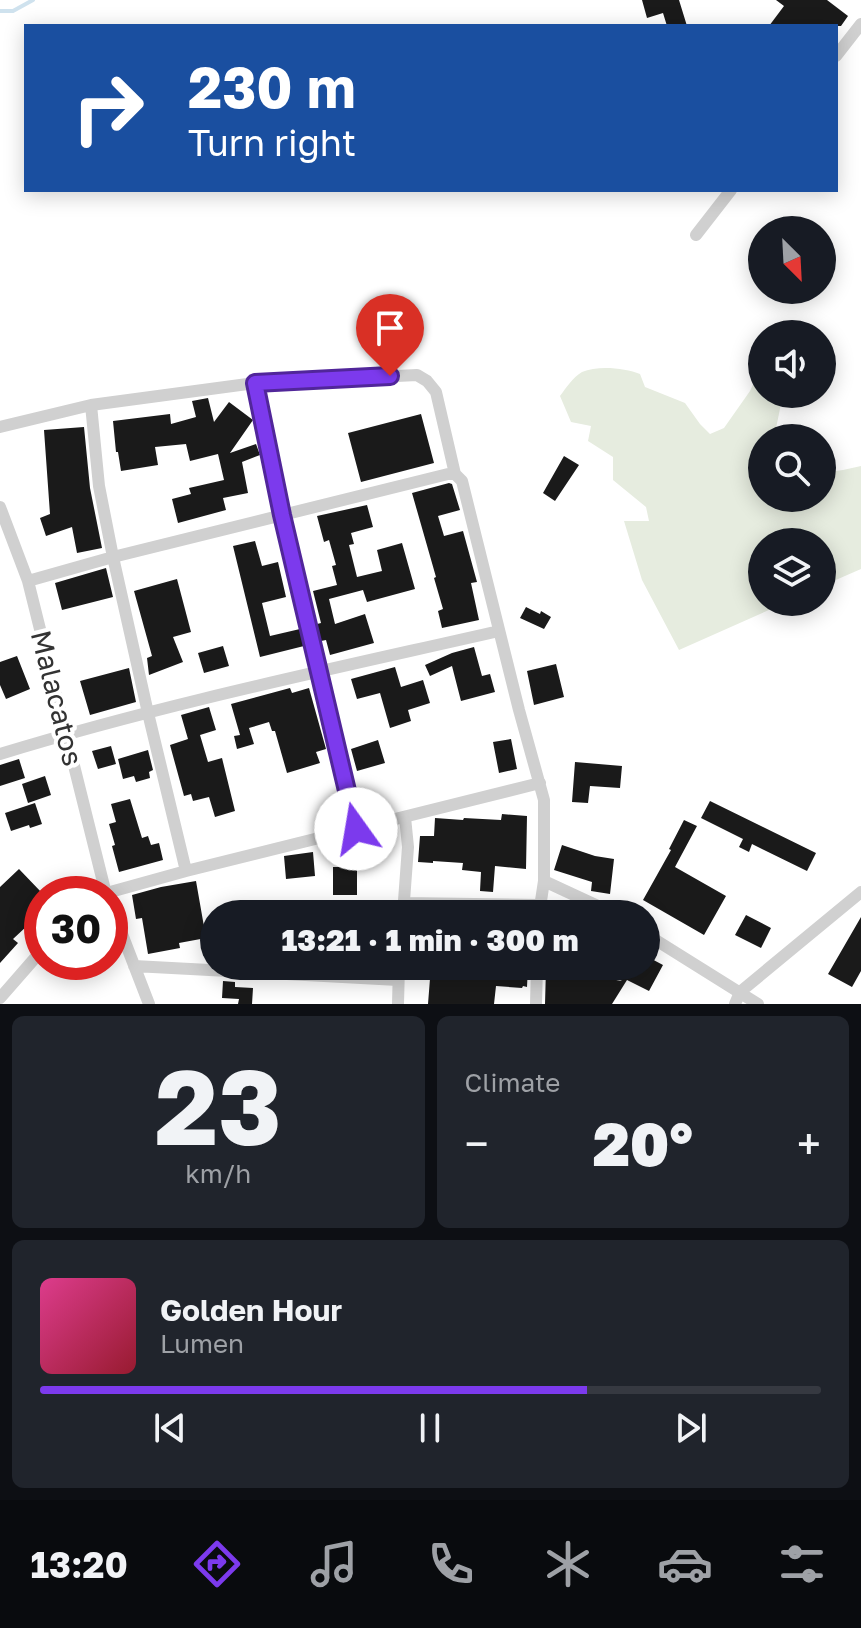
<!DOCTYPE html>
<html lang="en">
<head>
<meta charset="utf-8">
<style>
	:root { --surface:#171b24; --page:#20242c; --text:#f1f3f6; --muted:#9ea1a6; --line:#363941; --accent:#7c3aed }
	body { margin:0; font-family:"Golos Text",sans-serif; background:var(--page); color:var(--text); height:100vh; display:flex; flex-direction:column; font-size:30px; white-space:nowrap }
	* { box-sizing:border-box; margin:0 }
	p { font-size:26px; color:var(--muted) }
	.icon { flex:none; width:44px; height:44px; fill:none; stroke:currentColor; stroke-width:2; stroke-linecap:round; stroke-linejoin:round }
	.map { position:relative; height:1004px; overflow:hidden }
	.sheet { display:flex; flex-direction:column; gap:12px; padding:12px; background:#0d0f14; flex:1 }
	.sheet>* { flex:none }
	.top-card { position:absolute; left:24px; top:24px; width:814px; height:168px; border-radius:0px; box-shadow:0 4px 20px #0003; background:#1a4fa0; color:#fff; overflow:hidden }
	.needle { width:52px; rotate:156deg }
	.controls { position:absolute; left:748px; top:216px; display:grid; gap:16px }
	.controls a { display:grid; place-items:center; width:88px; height:88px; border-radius:50%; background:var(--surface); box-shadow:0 4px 20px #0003; font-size:40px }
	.speed { position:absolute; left:24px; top:876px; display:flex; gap:16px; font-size:40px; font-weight:700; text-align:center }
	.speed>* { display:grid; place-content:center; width:104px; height:104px; border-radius:50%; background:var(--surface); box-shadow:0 4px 20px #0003; line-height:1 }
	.speed .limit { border:12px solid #d22; background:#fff; color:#111 }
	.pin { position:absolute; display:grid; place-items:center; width:68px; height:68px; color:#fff; margin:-82px -34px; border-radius:50% 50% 50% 0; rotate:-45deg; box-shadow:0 0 8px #0007 }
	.pin .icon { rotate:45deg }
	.me { position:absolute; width:88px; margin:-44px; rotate:347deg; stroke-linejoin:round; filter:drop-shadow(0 0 6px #0008) }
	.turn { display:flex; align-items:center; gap:28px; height:168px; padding:0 32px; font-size:36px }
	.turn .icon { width:104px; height:104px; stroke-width:2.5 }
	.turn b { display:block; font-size:56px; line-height:68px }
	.big { font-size:60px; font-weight:800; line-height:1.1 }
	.sheet .widget { flex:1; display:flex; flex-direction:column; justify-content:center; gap:12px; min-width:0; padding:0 28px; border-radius:12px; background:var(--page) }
	.sheet .dial { align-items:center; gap:0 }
	.dial b { font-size:104px; line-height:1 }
	.song { display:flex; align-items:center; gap:24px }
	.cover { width:96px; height:96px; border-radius:12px; background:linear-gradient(135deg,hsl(330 70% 55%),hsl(350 70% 35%)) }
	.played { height:8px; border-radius:4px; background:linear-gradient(90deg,var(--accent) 70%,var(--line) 70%) }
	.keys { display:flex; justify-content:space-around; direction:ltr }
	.heat { display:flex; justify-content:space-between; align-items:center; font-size:44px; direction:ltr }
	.sheet .tiles { flex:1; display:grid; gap:12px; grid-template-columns:1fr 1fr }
	.widget:last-child { grid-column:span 2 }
	.trip { position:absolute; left:200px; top:900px; width:460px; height:80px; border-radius:40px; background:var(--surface); box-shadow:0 4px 20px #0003; font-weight:800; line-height:80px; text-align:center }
	.tabs { display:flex; height:128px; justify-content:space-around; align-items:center; background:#090b0e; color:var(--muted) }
	.tabs .icon { width:56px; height:56px }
	.tabs .on { color:var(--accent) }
	.tabs b { font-size:36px; color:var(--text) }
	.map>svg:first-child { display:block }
	.green { fill:#e6ecdf }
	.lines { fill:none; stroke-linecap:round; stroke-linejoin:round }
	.stream { stroke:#cfe2ee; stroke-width:4 }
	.building { fill:#1a1a1a }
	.street { stroke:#d0d0d0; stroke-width:12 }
	.route-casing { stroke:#51269a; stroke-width:20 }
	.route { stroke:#7c3aed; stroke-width:14 }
	.labels { text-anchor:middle; stroke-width:8; stroke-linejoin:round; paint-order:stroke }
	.street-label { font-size:28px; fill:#333; stroke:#fff }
</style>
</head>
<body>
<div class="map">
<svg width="861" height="1004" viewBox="0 0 861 1004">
	<rect width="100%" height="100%" fill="#fff"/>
	<path class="green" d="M762,365V394H783L774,438H762V498H822V473L843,470L861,466V569L822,586V542H762V602H787L679,650L642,580L624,521H649L646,507L613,480V457L588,441L591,426L571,422L560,396C566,388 573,377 582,372C598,365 625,368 640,374L645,387L685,403L700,424L710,434L724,428L750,391Z"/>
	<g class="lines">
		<path class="stream" d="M0,11H13L33,0"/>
	</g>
	<path class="building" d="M642,0H679L687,26H667L663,13L647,18Z
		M776,0H827L848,16L841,26H769L784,6Z
		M208,398L214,422L229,402L253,420L230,453L256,444L260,455L242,462L248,493L223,498L226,510L178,523L172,499L191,494L189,488L224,480L218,454L190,461L186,444L155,447L158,465L121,471L118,452H116L113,421L170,414L171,424L196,417L192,401Z
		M421,414L434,463L361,482L348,433Z
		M84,427L90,488L102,548L77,553L72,527L46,536L40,518L50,514L44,430Z
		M564,456L579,465L555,501L543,493Z
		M449,483L452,484L460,510L438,516L444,536L463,531L477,582L471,583L479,620L442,628L438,611L443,609L434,578L436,577L412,493Z
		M367,505L373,527L351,533L354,544L349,545L357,577L382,571L377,550L402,543L415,589L367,602L363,590L329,599L335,624L365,614L374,643L330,655L326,640L321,641L317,624L321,623L313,591L337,585L332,566L336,565L329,540L324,542L317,516Z
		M255,541L262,566L278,562L286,597L262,603L270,636L300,629L304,646L260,657L233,546Z
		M106,568L113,597L62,610L55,583Z
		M177,579L191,632L173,637L183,662L149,675L147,658L152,656L134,591Z
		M526,607L540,614L541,611L551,617L544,629L520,618Z
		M223,646L229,666L204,673L198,653Z
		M474,647L482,676L490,674L495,692L461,701L452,666L430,676L425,665L452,653Z
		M17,656L30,689L6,699L0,685V662Z
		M556,664L564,697L534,705L527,671Z
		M395,667L401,687L423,680L430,703L408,710L411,721L390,728L380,693L357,699L351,679Z
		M129,668L136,702L90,715L80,681Z
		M290,688L292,693L309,688L326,749L316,752L320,763L287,773L275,731H272L269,722L249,728L254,744L237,749L234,736L240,735L231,704Z
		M209,707L216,730L200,735L208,762L222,758L235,811L215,817L209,797L193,801L191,794L184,796L170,745L188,739L181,715Z
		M511,739L517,769L499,773L493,742Z
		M378,740L385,763L357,771L351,749Z
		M111,746L116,764L98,769L92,751Z
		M148,750L153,770L149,772L150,778L136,782L134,776L123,779L118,759Z
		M19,759L25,778L0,786V765Z
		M575,762L622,766L620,788L590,786L588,803L572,802Z
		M45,776L51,795L28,803L22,784Z
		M130,799L142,838L148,836L151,845L159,843L163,860L119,872L112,846L115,845L109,824L116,822L111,804Z
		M710,801L816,853L807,871L752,844L749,852L739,847L743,839L701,818Z
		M35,803L42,824L30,828L29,825L11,831L5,813Z
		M502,814L527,816L526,869L495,866L493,892L480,891L481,872L462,870L463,863L433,861V863L418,862L420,836H434L435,818L463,820L464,818L501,820Z
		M684,820L697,826L675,867L726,896L704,935L643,900L671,850L669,849Z
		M562,845L595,856L614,859L610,894L591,891L592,882L554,870Z
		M313,852L315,876L286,879L284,856Z
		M333,867H357V895H333Z
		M19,869L42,893V912L13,939L18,943L0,963V887Z
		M196,881L206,938L179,943L180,948L148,954L142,918L136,919L132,895L161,887Z
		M746,915L771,928L761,948L735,935Z
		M861,917V971L852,987L828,974Z
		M646,956L663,965L649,991L627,980L612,1004H545L546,968L622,981L594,966H646Z
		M431,966L473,968V966H528L527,987L523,986L522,988L496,986L494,1004H428Z
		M223,981L235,982V987L253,988L252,1004H238L239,999L222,998Z"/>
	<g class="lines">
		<path class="street" d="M836,56L861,24
			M696,235L731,190
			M255,383L282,515L356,829
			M91,405L99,486L113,557L148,713L186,871
			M0,427L91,405L255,383L417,375L427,381L436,392L455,474
			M0,507L28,581L106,894
			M28,581L113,557L448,474H455L462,481L519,710L544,800V881L539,914
			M0,754C163,704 332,669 499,631
			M544,881L615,914
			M103,894L186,871L540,783
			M110,903L149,1004
			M404,903L540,905
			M403,914L408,847L405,817
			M646,934L758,1004
			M134,966L398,980
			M0,998L42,950
			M398,1004L399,966
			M536,1004L537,966
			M735,1004L740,992L861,892"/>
	</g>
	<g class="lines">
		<g class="route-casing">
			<path id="route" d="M356,829L282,515L255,383L390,376"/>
		</g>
		<use href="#route" class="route"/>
	</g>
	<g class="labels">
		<g class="street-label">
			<text transform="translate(57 698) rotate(76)" y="10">Malacatos</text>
		</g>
	</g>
</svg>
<div class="controls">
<a><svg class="needle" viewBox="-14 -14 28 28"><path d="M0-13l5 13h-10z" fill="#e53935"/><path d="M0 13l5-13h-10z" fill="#9ea1a6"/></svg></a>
<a><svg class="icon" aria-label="sound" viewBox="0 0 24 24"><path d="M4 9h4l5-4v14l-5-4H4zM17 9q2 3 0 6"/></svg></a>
<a><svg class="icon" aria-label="search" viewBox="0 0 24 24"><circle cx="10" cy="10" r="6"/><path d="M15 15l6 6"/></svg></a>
<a><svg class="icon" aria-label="layers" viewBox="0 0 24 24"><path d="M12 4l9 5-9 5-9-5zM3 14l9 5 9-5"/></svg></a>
</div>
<div class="speed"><div class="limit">30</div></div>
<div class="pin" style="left:390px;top:376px;background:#d93025"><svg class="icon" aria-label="arrive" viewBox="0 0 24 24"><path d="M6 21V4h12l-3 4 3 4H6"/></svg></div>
<svg class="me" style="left:356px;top:829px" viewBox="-20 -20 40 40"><circle r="19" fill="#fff"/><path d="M0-13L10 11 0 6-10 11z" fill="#7c3aed"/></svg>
<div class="trip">13:21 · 1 min · 300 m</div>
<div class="top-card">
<div class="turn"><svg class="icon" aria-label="right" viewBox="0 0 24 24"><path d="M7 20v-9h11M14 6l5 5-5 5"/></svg><div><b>230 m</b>Turn right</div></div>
</div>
</div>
<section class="sheet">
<div class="tiles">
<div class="widget dial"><b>23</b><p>km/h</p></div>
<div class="widget"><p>Climate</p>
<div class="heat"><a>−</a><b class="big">20°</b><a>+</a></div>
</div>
<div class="widget">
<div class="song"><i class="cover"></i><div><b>Golden Hour</b><p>Lumen</p></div></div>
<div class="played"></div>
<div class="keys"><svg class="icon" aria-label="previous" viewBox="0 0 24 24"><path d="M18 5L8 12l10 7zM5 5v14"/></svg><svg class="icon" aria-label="pause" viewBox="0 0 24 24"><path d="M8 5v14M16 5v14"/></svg><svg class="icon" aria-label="next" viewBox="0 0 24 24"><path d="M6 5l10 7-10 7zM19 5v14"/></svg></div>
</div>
</div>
</section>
<nav class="tabs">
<b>13:20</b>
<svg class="icon on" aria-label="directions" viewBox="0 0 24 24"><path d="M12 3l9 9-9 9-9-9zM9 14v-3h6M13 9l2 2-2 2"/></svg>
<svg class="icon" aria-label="music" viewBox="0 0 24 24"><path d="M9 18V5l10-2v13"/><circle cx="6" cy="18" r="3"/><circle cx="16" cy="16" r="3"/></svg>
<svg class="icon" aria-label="phone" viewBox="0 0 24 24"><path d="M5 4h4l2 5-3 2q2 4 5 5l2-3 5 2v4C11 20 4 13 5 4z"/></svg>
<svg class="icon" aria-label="climate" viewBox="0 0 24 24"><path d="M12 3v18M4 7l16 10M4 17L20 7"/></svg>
<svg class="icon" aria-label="car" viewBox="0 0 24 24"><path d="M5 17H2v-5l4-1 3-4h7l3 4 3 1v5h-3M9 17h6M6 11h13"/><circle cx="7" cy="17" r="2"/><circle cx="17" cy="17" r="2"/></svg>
<svg class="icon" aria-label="filters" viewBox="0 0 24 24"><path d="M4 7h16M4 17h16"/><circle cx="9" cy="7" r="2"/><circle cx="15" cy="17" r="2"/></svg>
</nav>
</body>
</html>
